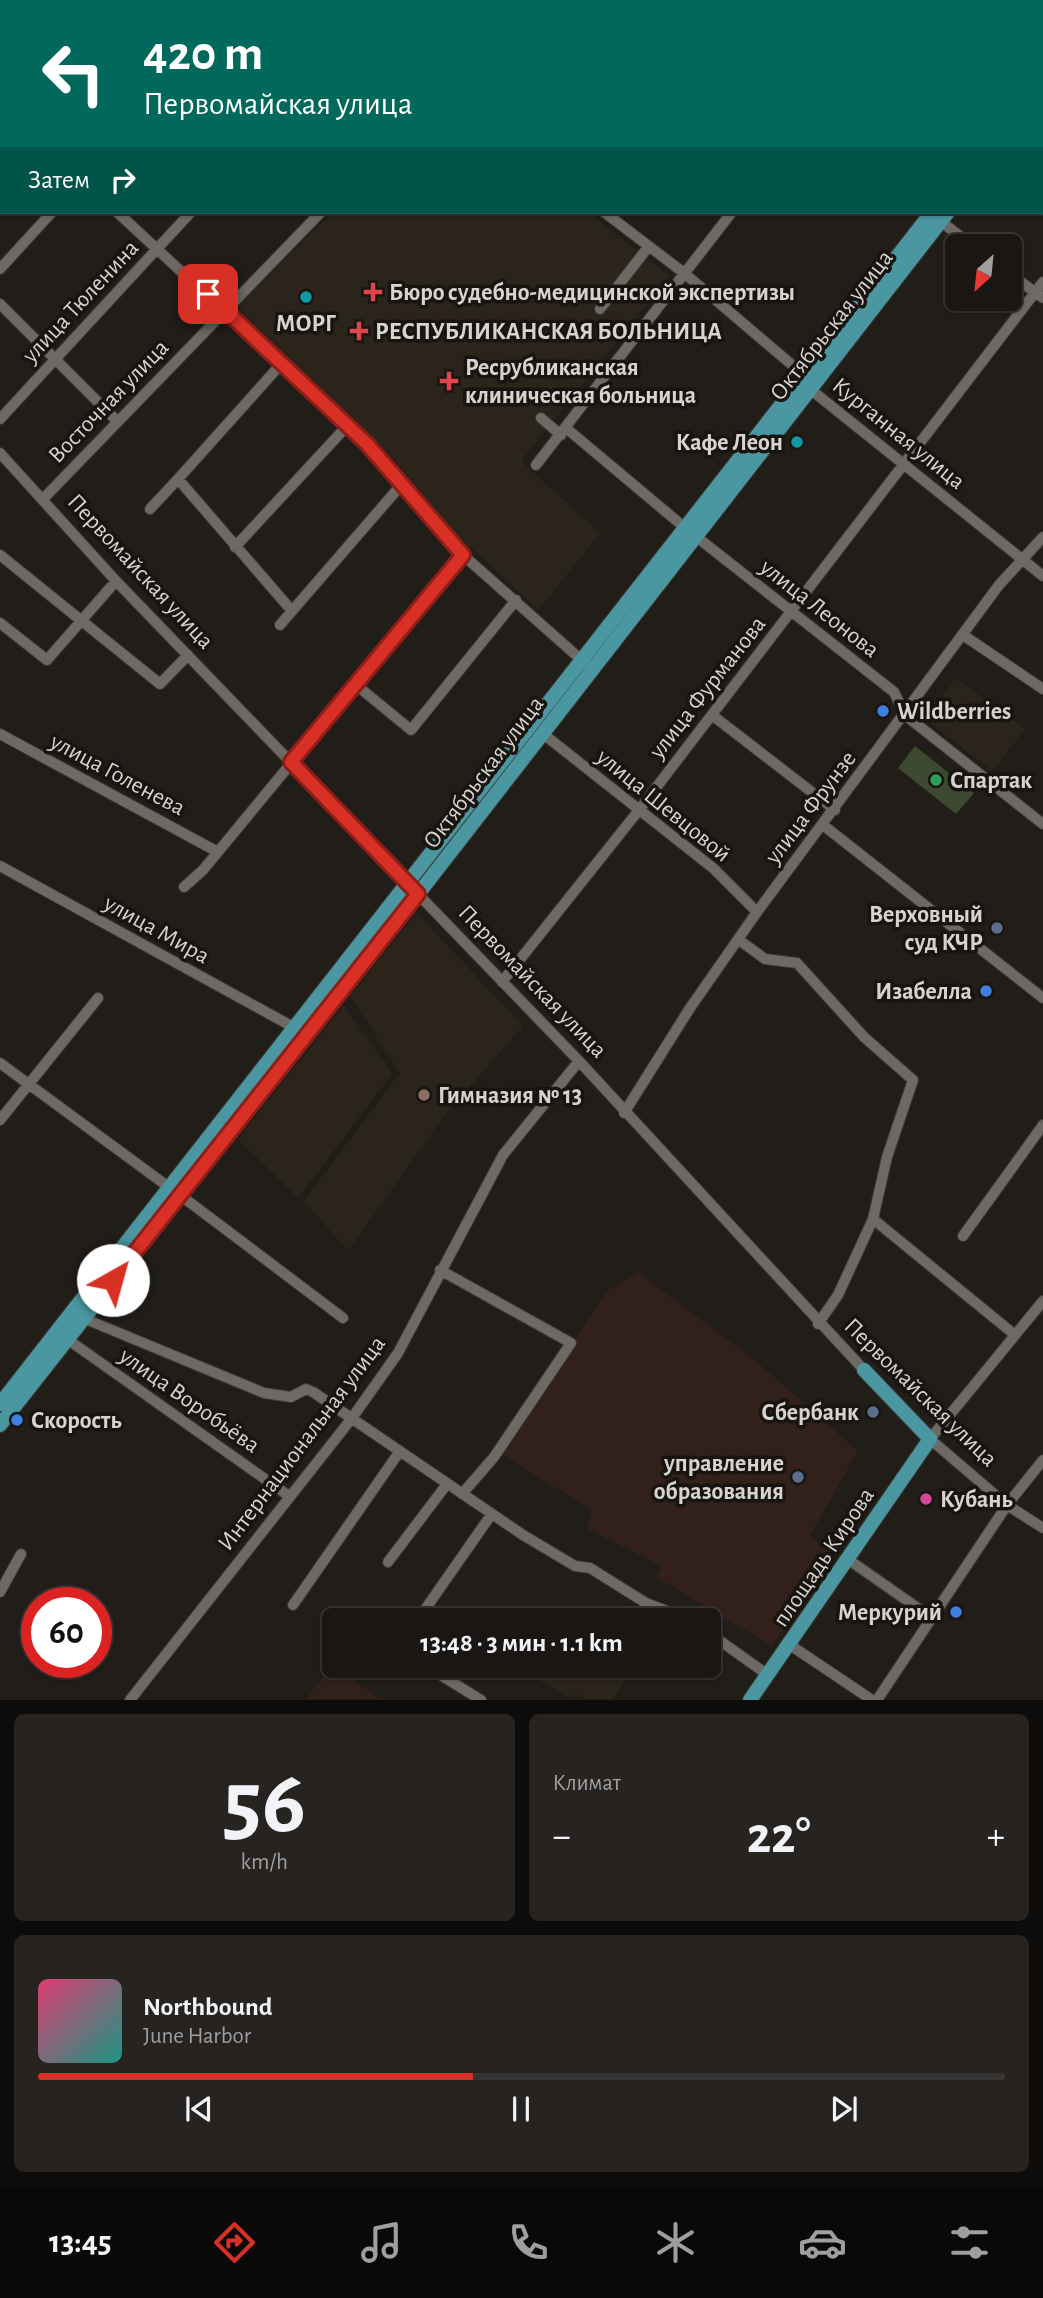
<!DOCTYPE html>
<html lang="ru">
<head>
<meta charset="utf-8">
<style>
	:root { --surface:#191613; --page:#262321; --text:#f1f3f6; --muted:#9f9fa0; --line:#373533; --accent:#d93025 }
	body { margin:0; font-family:"Alegreya Sans",sans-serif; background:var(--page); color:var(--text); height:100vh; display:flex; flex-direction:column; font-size:26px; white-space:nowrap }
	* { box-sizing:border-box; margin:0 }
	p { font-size:23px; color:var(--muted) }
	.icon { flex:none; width:38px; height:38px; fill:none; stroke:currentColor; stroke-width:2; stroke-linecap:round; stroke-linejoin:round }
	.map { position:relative; height:1700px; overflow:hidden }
	.drawer { display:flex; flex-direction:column; gap:14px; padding:14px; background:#0e0c0a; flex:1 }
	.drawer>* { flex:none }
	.top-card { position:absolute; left:0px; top:0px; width:1043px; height:214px; box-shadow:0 2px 5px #0004,0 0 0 2px var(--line); background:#00695c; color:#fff; overflow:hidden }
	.needle { width:46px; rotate:207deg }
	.tools { position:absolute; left:945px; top:234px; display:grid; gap:14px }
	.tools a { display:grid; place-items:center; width:77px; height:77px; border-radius:10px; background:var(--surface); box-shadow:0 2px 5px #0004,0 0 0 2px var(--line); font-size:35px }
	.speed { position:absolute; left:21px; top:1587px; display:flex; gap:14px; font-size:35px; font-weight:700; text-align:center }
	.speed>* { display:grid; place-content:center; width:91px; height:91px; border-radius:50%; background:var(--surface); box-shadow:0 2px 5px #0004,0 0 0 2px var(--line); line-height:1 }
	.speed .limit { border:10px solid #d22; background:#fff; color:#111 }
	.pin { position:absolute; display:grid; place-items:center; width:60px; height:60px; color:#fff; margin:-30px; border-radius:14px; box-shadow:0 4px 10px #0006 }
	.me { position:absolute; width:77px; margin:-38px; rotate:38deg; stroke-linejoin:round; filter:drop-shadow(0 0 5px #0008) }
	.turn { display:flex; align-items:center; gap:24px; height:147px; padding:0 28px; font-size:32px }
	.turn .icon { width:91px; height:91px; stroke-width:2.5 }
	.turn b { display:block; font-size:49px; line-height:60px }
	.then { display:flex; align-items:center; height:66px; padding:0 28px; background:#0003; gap:14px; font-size:26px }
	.big { font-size:52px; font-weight:700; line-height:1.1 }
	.drawer .widget { flex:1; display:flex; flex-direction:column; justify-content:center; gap:10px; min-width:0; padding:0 24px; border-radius:10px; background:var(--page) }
	.drawer .dial { align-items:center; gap:0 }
	.dial b { font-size:91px; line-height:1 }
	.song { display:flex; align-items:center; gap:21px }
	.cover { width:84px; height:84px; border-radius:10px; background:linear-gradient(135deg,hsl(340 70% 55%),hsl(170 70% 35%)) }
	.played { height:7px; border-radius:4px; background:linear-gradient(90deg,var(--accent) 45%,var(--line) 45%) }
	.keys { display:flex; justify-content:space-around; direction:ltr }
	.heat { display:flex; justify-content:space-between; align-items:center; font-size:38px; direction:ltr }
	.drawer .tiles { flex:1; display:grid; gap:14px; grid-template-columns:1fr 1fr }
	.widget:last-child { grid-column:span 2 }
	.trip { position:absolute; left:322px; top:1608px; width:399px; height:70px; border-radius:10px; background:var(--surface); box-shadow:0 2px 5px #0004,0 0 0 2px var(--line); font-weight:700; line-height:70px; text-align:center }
	.tab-bar { display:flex; height:112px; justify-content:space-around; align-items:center; background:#0a0908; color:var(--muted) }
	.tab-bar .icon { width:49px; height:49px }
	.tab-bar .on { color:var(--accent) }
	.tab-bar b { font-size:32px; color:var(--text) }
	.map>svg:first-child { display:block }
	.industrial { fill:#32201b }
	.built { fill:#2b241b }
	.garden { fill:#3d4a31 }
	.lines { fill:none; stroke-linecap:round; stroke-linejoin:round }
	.minor-casing { stroke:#3c3936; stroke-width:12 }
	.major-casing { stroke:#3c3936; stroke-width:16 }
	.minor { stroke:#6d6964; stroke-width:10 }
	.major { stroke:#4a96a1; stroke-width:14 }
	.rail { stroke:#b5b3af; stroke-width:2.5; stroke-dasharray:14 7; stroke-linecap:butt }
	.route-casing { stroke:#8d1f18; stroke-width:18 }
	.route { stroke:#d93025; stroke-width:12 }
	.health-dot { fill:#e0444e; stroke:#181410; stroke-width:2.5 }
	.culture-dot { fill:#0f9aa8; stroke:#181410; stroke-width:2.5 }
	.shop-dot { fill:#3f7fe0; stroke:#181410; stroke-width:2.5 }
	.leisure-dot { fill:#2e9e5b; stroke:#181410; stroke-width:2.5 }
	.service-dot { fill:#5c6f8a; stroke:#181410; stroke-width:2.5 }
	.education-dot { fill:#8d6e63; stroke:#181410; stroke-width:2.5 }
	.hotel-dot { fill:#d1479c; stroke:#181410; stroke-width:2.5 }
	.labels { text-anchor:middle; stroke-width:7; stroke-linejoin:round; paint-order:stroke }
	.poi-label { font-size:24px; font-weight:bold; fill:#d6d4d1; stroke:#181410; text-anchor:start }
	.street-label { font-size:24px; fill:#d6d4d1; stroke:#181410 }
</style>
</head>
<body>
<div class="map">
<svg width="1043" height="1700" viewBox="0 0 1043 1700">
	<rect width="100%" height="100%" fill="#211d19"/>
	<path class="industrial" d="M639,1273L755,1360L858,1451L810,1536L831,1552L772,1646L656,1577L662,1566L586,1528L592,1510L501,1454L607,1290Z
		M332,1665L380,1699H306Z"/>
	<path class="built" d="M333,212H588L670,276L521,461L600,533L539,610L459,537L390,455L237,307Z
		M956,678L1025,729L992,771L926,720Z
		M417,913L523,1026L444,1116L348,1251L304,1201L400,1073L350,996Z
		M344,1005L392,1074L298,1198L238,1139Z
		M515,1666H605L626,1677L613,1699H585L575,1694L571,1699Z"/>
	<path class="garden" d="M915,746L974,793L956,814L898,768Z"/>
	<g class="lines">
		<g class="minor-casing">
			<path id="minor" d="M123,0L125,2
				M332,0L334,2
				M943,0L945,2
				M242,2L244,0
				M383,2L384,0
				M523,2L525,0
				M706,2L707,0
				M899,2L901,0
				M0,22L2,23
				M117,212L367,444L463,555L586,664
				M604,212L684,273L805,376L810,389L1043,576
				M935,217L974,247
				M0,269L52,212
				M1010,274L1043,298
				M0,304L117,421
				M600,309L649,246
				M282,363L178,479L292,611L402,484
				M541,418L561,435
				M0,419L191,212
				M566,428L684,527L894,692L905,715L1043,824
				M0,453L116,581L579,1061L864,1370
				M536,465L732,212
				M43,499L321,212
				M150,509L178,479
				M235,547L347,426
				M0,555L160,684L188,655
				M0,623L47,660L116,581
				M280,625L292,611
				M963,635L1043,689
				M355,684L411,730L516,600
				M712,715L835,810
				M542,733L713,868L757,912
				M0,734L216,851
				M823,825L1043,998
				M0,866L295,1028
				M184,887L203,870L463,555
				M739,940L765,959L797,963L864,1037L913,1080L887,1157L873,1219L838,1295L818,1324
				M502,982L639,810L1043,282
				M0,1063L170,1188
				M624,1113L690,1008L757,912L999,585L1043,537
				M0,1120L98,998
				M180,1195L343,1318
				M873,1219L1015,1335
				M963,1236L1043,1125
				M440,1270L571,1343L494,1457L462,1494
				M1043,1301L930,1439L1007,1505L1043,1528
				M83,1318L264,1393L291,1397L306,1389L313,1392L523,1535L575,1566L590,1568L646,1603L691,1620
				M67,1339L289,1496
				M849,1560L932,1618
				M388,1562L447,1484
				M0,1592L21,1554
				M293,1605L400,1451
				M426,1608L491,1515
				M709,1633L768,1675
				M790,1645L872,1700
				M426,1666L481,1700
				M130,1700L352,1418L398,1353L503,1155L579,1061
				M877,1700L1007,1505L1043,1460"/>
		</g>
		<g class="major-casing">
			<path id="major" d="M1041,71L1043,69
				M1041,92L1043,90
				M0,1404L932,212
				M0,1425L418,894L948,212
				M750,1700L930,1439L864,1370"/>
		</g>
		<use href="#minor" class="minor"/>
		<use href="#major" class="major"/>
		<path class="rail" d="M174,2L176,0
			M191,2L193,0
			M0,211L2,209"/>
	</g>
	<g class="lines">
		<g class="route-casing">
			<path id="route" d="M113,1280L418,894L291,762L463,555L367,444L208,294"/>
		</g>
		<use href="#route" class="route"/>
	</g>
	<g class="health-dot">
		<path d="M369.5 281.5h7v7h7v7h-7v7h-7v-7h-7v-7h7z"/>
		<path d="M355.5 320.5h7v7h7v7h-7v7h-7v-7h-7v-7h7z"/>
		<path d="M445.5 370.5h7v7h7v7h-7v7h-7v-7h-7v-7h7z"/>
	</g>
	<g class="culture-dot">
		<circle cx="306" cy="297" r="7"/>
		<circle cx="797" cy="442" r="7"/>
	</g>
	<g class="shop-dot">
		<circle cx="883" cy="711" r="7"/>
		<circle cx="986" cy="991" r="7"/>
		<circle cx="17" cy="1420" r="7"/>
		<circle cx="956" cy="1612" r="7"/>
	</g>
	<circle class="leisure-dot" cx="936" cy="780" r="7"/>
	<g class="service-dot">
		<circle cx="997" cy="928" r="7"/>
		<circle cx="873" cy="1412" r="7"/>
		<circle cx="798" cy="1477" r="7"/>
	</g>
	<circle class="education-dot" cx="424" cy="1095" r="7"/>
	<circle class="hotel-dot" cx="926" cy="1499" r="7"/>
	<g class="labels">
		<g class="poi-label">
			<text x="389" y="300">Бюро судебно-медицинской экспертизы</text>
			<text x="306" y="331" text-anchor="middle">МОРГ</text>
			<text x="375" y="339">РЕСПУБЛИКАНСКАЯ БОЛЬНИЦА</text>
			<text x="465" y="375">Ресрубликанская<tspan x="465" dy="28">клиническая больница</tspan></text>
			<text x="783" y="450" text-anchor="end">Кафе Леон</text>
			<text x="897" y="719">Wildberries</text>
			<text x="950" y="788">Спартак</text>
			<text x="983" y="922" text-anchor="end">Верховный<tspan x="983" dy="28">суд КЧР</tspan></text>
			<text x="972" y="999" text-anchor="end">Изабелла</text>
			<text x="438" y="1103">Гимназия № 13</text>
			<text x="859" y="1420" text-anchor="end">Сбербанк</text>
			<text x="31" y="1428">Скорость</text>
			<text x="784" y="1471" text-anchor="end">управление<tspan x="784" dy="28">образования</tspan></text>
			<text x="940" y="1507">Кубань</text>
			<text x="942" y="1620" text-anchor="end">Меркурий</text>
		</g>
		<g class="street-label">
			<text transform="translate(80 301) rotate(-47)" y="8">улица Тюленина</text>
			<text transform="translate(831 325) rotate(-52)" y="8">Октябрьская улица</text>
			<text transform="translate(108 401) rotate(-46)" y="8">Восточная улица</text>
			<text transform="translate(899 433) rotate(39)" y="8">Курганная улица</text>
			<text transform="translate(141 571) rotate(47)" y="8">Первомайская улица</text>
			<text transform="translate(820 608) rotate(38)" y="8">улица Леонова</text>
			<text transform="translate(707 687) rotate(-52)" y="8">улица Фурманова</text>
			<text transform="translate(483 772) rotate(-53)" y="8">Октябрьская улица</text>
			<text transform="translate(118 774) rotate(28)" y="8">улица Голенева</text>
			<text transform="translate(664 805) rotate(39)" y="8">улица Шевцовой</text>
			<text transform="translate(810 807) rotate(-53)" y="8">улица Фрунзе</text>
			<text transform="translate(157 929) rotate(29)" y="8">улица Мира</text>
			<text transform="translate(533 981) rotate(46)" y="8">Первомайская улица</text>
			<text transform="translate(921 1392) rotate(44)" y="8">Первомайская улица</text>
			<text transform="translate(190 1400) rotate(35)" y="8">улица Воробьёва</text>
			<text transform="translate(301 1443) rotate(-53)" y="8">Интернациональная улица</text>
			<text transform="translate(823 1557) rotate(-56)" y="8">площадь Кирова</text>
		</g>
	</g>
</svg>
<div class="tools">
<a><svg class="needle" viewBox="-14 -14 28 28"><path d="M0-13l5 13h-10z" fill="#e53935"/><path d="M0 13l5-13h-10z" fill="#9f9fa0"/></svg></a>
</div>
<div class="speed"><div class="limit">60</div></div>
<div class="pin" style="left:208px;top:294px;background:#d93025"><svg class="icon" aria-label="arrive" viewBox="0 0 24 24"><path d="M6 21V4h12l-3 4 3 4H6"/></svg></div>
<svg class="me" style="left:113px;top:1280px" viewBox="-20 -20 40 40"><circle r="19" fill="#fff"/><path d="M0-13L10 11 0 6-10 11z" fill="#d93025"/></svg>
<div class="trip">13:48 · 3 мин · 1.1 km</div>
<div class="top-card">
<div class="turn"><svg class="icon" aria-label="left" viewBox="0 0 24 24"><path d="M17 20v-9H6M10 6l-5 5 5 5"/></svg><div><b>420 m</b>Первомайская улица</div></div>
<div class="then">Затем<svg class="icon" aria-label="right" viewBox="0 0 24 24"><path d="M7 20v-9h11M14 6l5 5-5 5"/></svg></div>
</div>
</div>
<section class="drawer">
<div class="tiles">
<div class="widget dial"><b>56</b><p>km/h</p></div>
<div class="widget"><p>Климат</p>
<div class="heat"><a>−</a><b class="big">22°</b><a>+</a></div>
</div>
<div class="widget">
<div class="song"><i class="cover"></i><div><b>Northbound</b><p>June Harbor</p></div></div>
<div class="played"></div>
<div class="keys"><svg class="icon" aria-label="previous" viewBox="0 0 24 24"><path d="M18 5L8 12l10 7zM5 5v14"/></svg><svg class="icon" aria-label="pause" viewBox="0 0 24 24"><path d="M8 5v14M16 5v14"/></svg><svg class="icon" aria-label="next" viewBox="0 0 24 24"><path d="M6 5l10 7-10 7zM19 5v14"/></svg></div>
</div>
</div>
</section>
<nav class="tab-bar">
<b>13:45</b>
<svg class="icon on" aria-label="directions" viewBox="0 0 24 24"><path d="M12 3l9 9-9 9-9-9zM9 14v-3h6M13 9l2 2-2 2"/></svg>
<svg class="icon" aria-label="music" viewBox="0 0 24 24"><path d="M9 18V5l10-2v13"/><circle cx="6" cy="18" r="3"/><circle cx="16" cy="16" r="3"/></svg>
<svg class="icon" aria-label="phone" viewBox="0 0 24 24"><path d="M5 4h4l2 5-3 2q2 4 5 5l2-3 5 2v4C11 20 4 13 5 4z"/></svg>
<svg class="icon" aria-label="climate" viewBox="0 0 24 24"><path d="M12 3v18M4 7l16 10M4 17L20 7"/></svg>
<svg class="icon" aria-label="car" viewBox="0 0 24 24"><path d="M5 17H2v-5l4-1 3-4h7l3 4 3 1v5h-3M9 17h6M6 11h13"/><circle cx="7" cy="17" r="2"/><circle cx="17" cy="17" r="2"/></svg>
<svg class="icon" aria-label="filters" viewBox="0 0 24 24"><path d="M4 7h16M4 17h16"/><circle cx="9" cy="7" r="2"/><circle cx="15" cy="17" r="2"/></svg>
</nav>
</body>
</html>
